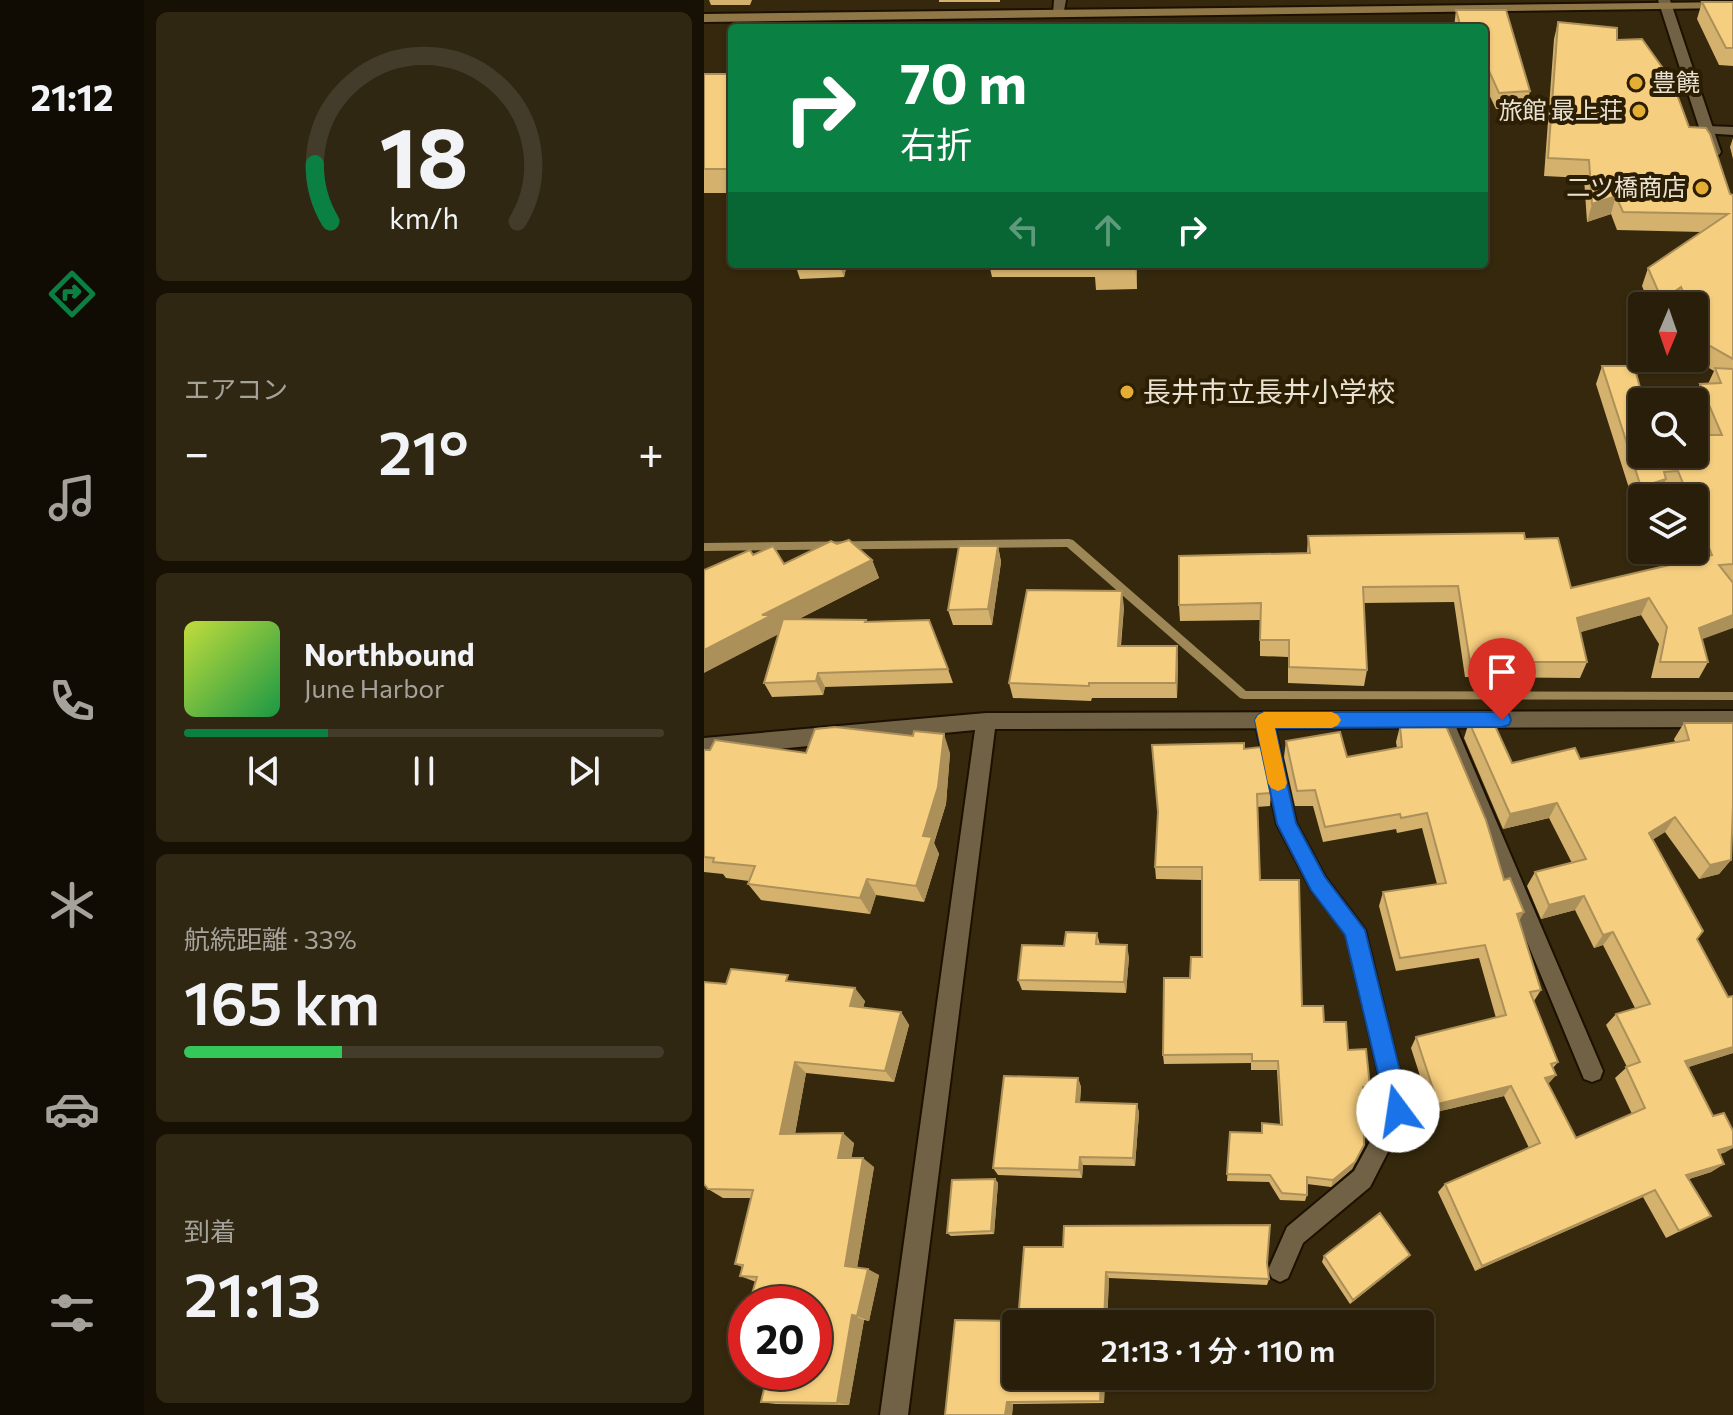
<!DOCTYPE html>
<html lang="ja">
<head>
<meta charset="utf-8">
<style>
	:root { --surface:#281e09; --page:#302712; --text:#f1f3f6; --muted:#a5a29c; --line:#443c2a; --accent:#0b8043 }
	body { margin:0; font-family:Commissioner,"Noto Sans JP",sans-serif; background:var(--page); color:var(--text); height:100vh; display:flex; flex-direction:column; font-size:30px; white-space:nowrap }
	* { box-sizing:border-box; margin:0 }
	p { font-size:26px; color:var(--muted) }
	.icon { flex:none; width:44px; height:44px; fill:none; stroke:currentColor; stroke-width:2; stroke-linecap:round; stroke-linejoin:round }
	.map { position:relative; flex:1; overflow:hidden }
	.side { display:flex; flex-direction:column; gap:12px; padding:12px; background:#161005; width:560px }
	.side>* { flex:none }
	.top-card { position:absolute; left:24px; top:24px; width:760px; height:244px; border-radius:8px; box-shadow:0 2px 6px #0004,0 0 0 2px var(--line); background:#0b8043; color:#fff; overflow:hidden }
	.needle { width:52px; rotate:182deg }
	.controls { position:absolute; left:924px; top:292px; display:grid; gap:16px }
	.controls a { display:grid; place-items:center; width:80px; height:80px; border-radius:8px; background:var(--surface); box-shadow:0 2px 6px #0004,0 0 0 2px var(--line); font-size:40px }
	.speed { position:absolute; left:24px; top:1286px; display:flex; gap:16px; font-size:40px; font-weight:700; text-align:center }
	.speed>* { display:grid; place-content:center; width:104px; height:104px; border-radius:50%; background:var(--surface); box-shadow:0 2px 6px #0004,0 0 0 2px var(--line); line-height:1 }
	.speed .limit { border:12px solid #d22; background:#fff; color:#111 }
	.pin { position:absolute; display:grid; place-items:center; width:68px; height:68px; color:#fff; margin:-82px -34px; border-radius:50% 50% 50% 0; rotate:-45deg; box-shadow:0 0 8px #0007 }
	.pin .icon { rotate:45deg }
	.me { position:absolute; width:88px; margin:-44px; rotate:346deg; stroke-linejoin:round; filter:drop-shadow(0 0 6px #0008) }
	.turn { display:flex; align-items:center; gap:28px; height:168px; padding:0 40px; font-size:36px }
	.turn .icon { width:104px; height:104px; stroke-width:2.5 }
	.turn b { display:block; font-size:56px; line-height:68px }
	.lanes { display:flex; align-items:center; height:76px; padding:0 40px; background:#0003; justify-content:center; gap:40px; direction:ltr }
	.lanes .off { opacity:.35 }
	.big { font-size:60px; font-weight:600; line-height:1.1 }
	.side .tile { flex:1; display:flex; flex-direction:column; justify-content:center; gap:12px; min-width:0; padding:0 28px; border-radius:12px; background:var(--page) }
	.side .dial { align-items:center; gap:0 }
	.dial svg { height:208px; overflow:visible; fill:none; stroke:var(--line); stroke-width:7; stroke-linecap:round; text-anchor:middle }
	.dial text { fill:var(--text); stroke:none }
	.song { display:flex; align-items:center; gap:24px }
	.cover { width:96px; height:96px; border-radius:12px; background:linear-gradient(135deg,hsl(70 70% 55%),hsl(140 70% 35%)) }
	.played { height:8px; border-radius:4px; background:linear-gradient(90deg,var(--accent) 30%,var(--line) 30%) }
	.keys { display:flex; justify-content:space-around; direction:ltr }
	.heat { display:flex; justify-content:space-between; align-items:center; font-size:44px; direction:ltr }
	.charge { height:12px; border-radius:6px; background:linear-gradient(90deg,#34c759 33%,var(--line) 0) }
	.trip { position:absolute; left:298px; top:1310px; width:432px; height:80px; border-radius:8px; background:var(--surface); box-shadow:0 2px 6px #0004,0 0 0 2px var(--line); font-weight:600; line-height:80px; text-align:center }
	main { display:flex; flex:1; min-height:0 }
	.dock { display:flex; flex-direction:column; width:144px; justify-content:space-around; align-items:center; background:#100c04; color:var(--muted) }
	.dock .icon { width:56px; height:56px }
	.dock .selected { color:var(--accent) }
	.dock b { font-size:36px; color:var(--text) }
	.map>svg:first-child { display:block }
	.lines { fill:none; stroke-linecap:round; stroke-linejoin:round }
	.stream { fill:#9d8757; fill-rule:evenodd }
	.service-casing { stroke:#1c1000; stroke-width:4 }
	.minor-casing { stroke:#1c1000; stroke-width:4 }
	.secondary-casing { stroke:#1c1000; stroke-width:4 }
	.service { fill:#716246; fill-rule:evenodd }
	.minor { fill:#716246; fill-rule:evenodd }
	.secondary { fill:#8f7747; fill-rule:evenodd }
	.wall { fill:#d4b16d }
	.shaded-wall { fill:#ac9059 }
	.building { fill:#f6ce7f; stroke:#ac9059; stroke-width:2 }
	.route { fill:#1a73e8; stroke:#114b97; stroke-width:2 }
	.slow { fill:#f59e0b }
	.poi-dot { fill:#e4ae35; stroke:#2b1e03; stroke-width:3 }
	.labels { text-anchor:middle; stroke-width:8; stroke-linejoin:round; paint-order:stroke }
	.far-poi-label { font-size:24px; fill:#e9e1d1; stroke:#2b1e03; text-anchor:end }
	.poi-label { font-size:28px; fill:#e9e1d1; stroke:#2b1e03; text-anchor:start }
</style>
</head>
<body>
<main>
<nav class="dock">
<b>21:12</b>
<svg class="icon selected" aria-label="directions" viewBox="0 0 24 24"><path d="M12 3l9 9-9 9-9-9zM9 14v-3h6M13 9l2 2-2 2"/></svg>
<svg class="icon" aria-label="music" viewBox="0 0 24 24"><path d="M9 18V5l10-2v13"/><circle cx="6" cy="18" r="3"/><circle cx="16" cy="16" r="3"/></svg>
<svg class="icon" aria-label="phone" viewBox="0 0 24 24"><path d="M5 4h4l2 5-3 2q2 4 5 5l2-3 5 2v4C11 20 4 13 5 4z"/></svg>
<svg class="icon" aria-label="climate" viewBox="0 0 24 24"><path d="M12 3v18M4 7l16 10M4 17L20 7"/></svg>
<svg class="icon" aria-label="car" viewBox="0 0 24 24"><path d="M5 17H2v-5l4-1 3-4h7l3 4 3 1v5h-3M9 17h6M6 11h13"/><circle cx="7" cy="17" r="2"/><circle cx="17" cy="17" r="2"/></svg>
<svg class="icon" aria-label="filters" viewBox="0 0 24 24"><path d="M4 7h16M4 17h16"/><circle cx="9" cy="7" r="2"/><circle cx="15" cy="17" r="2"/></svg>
</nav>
<section class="side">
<div class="tile dial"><svg viewBox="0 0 100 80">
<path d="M14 69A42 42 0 1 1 86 69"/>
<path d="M14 69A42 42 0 0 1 8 47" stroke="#0b8043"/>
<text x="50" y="56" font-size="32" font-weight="700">18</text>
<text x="50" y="72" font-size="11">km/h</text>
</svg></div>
<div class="tile"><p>エアコン</p>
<div class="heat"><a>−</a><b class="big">21°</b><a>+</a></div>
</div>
<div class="tile">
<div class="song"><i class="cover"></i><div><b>Northbound</b><p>June Harbor</p></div></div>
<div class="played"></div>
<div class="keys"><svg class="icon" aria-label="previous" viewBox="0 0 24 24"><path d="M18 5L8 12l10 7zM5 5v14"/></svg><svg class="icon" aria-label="pause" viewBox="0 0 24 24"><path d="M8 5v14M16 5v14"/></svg><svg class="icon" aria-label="next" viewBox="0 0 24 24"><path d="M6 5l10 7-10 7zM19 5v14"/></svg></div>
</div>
<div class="tile"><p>航続距離 · 33%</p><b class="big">165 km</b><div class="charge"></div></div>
<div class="tile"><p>到着</p><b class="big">21:13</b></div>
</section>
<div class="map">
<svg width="1029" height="1415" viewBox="0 0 1029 1415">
	<rect width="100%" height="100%" fill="#35280c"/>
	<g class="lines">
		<path class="stream" d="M365,539L369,540L542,691L1029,692V700L540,699L536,698L363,547L0,551V543Z"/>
		<g class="service-casing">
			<path id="service" d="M1003,126L1029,127V135L999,133V127Z
				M560,712L566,715L569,720L592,823L621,877L661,930L705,1111L666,1187L599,1243L584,1278L576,1282L568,1278L564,1270L583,1227L650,1171L683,1110L642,934L607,889L573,824L551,720L554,715Z
				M740,712L746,715L749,720L899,1071L896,1079L888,1082L880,1079L731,720L734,715Z"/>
		</g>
		<g class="minor-casing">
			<path id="minor" d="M350,0H362L359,16L349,14Z
				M954,0H966L1017,152L1015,155L1003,152Z
				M1029,711V727L291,729L204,1415H176L271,730L0,756V738L282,713Z"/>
		</g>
		<g class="secondary-casing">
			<path id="secondary" d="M1029,2V8L0,22V14Z"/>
		</g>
		<use href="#service" class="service"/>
		<use href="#minor" class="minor"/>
		<use href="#secondary" class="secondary"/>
	</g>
	<path class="wall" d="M5,0H48L46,5H7Z
		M235,0H296V2H235Z
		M998,2H1029V66L1015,65L993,19Z
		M752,10H802L826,91L822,108L792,109L780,84V28H750Z
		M854,22L913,40L985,127L1026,194L1029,195V581H1027L998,639L1004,662L995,678H947L955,644L937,615L876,632L883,662L876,678L761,677L750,602L660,603L663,670L660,686L584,683V657L556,656V620L476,621L475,605L603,553L604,536L821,539L867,588L994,558L990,549V498H970L966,489H958L955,497L938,498V502L930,504L892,384L898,366L938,454L1002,435L990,407V402H988L996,384H1004L1010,371L993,361L990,354V306H971L970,305L968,306H946L938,286L944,268L998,232L913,230L907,214L883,222L880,178L840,176L850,39Z
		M0,74H28V193H0Z
		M1029,138V159L1026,147Z
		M91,264H143L140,277L96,279Z
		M285,264H433V289L392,290L391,277H288Z
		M294,546L297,562L288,625H249L244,610Z
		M49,555L80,564L168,560L175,578L95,619L163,622L244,669L249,683L121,687L119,695L68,697L60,683L74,634Z
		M420,607L417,646L474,661L473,698H388L387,701L309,698L305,683Z
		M765,722L808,763L876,759L971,742L970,739L980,723L1027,860L1015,874L995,879L961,832L948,840L993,939L1024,997L1029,996V1053L984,1067L1022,1152L1016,1154L1020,1164L1007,1172L985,1179L1007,1216L962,1238L939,1197L771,1271L734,1192L741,1184L825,1148L800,1096L728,1113L707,1048L712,1037L792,1018L775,958L692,971L675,906L679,892L733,884L718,828L693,833L692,829L619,842L609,806H591L580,757L582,741L643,757L693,748L692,742L696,726L800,880L815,921L837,990L830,1001L854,1062L849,1068L852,1075L844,1084L872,1138L928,1114L911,1078L923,1067L902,1025L912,1014L931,1008L899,945L890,948L871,910L837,919L823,886L831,872L868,863L845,818L799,829L760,738Z
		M540,749L567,793L566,806L553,807L556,880L598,1006L620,1022L644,1050L666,1087L662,1096H659L660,1145L648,1169L627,1187L603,1184V1195L601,1201L576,1200L565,1182L523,1181L526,1132L557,1133L576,1125L573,1070H547V1063L460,1064L459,1055L486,978L498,957V880L452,879L451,867Z
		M0,750L102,753H246L242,804L230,843L235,854L220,902L172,895L166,914L57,900L44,884L45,881L22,878L19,874L0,872Z
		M393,933L396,945L425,957L422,993L318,990L314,980L360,946Z
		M89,981L161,1001L159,1008L197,1012L205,1025L190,1082L102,1073L91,1134L150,1143L147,1158L170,1167L153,1268L175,1275L165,1321L160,1320L145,1405L72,1404L57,1402L110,1304L36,1276L38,1267L31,1264L47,1198H19L4,1189L22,984Z
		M374,1078L377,1087L376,1103L433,1104L435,1113L431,1166L379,1165L378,1178L294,1175L289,1168Z
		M291,1179L294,1183L290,1234L247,1236L243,1233Z
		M320,1247L563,1263L565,1279L563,1285L405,1278L403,1324H312L401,1376L400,1403L309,1404L308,1415H241L314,1321Z
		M620,1256L701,1260L646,1304L618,1262Z"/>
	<path class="shaded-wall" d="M912,196L907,214L883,222L888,204Z
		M135,264H143L140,277Z
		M431,264H433V289Z
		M977,287L970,305L968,306H956L958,300Z
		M962,479L955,497L938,498V502L930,504L937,487Z
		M294,546L297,562L288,625L284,609Z
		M168,560L175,578L75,629L77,633L0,673V650L58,615Z
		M418,591L420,607L415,661L414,646Z
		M945,598L937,615L867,635L873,618Z
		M1029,615V628L985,644L995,628Z
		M473,646L474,661L473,698L472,683Z
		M114,673L121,687L119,695L112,681Z
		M240,734L246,753L242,804L230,843L235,854L220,902L212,886L219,836Z
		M853,803L845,818L799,829L806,814Z
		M971,817L961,832L935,848L945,833Z
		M1027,860L1015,874L995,879L1006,865Z
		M163,879L172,895L166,914L156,898Z
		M880,896L871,910L837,919L845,905Z
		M820,912L813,925V914Z
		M909,932L899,945L890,948L899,935Z
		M423,945L425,957L422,993L420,982Z
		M151,988L161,1001L156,1019L146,1006Z
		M197,1012L205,1025L190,1082L181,1071Z
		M1029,1047V1053L969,1072L981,1061Z
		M91,1062L102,1073L89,1144L76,1134Z
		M852,1075L843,1085L841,1078Z
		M374,1078L377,1087L375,1111L372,1102Z
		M807,1086L800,1096L728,1113L734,1104Z
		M433,1104L435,1113L431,1166L429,1158Z
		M139,1133L150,1143L146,1167L134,1158Z
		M660,1145L648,1169L627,1187L629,1180Z
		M1029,1146V1148L1022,1152L1000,1159L1014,1150Z
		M376,1157L379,1165L378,1178L375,1170Z
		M159,1158L170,1167L152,1273L141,1266Z
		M1020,1164L1007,1172L970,1184L982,1175Z
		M291,1179L294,1183L290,1234L287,1231Z
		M951,1190L939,1197L771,1271L778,1266Z
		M706,1255L701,1260L646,1304L649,1300Z
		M164,1269L175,1275L165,1321L153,1316Z
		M402,1272L405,1278L403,1324H400Z
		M148,1315L160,1320L145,1405L133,1403Z
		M397,1376H401L400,1403L396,1401Z
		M303,1402L309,1404L308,1415H301Z"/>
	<path class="building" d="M998,2H1029V48H1022Z
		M752,10H802L826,91L795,93L780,60V28H757Z
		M854,22L913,28V40L938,39L968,81L985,127L1002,128L1006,134L1026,194L1029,195V359L1001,343L990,317V306H985L977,287L958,300L944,268L1024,214L919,212L912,196L888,204L885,160L844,158Z
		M0,74H28V169H0Z
		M390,264H431V265L390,266Z
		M898,366H930L940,402H938V454H990V435H1018L996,384L1017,383L1011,368L1029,369V564L1015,565L1029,583V615L995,628L1004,662H956L963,627L945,598L873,618L883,662H766L754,586L659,587L663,670L585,667V640H556L557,603L475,605V556L606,553L604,536L820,533L821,539L854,538L867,588L1008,555L990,511V498H985L974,471L960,472L962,479L937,487Z
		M145,540L168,560L58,615H68L0,650V570L46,550L49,555L69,546L80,564L127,541L133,544Z
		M255,546H294L284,609L244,610Z
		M323,590L418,591L414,646H473L472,683H385V686L305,683Z
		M79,619L162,620L161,622L225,620L244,669L114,673L112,681L60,683Z
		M787,717L808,763L871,748L876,759L985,740L980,723H1029V805L1027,860L1006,865L971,817L945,833L999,931L993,939L1024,997L1029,996V1047L981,1061L1009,1116L1020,1113L1029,1131V1146L1014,1150L1020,1164L982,1175L1007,1216L975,1231L951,1190L778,1266L741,1184L836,1143L807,1086L734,1104L712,1037L802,1015L781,945L696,958L679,892L742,883L723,813L697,818L696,814L621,827L611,790L593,791L582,741L636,732L643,757L698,747L696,726H742L782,820L800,880L806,878L820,912L813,914L837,990L826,992L854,1062L847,1064L852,1075L841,1078L872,1138L941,1108L922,1067L936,1062L912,1014L946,1004L909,932L899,935L880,896L845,905L831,872L882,859L853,803L806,814L765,722Z
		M131,727L209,736L210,731L240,734L234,787L219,836L228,837L212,886L163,879L156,898L44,884L51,866L9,862L10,858L0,857V750H6L11,740L102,753L111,729Z
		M540,743V749L557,747L567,793L553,794L556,880H595L598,1006H619L620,1022H642L644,1050L662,1049L666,1087H659L660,1145L651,1162L629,1180L603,1177V1195L578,1193L566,1175L523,1174L526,1132L558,1133V1123L578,1125L574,1061H548V1054L459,1055L460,978H486L487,957H498V867H451L454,812L448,745Z
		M362,932L393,933L392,944L423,945L420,982L314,980L318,945L360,946Z
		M27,969L84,975L82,981L151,988L146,1006L197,1012L181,1071L91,1062L76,1134L139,1133L134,1158H159L141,1266L164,1269L153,1316L148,1315L133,1403L57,1402L64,1372H110V1304H45L53,1277L36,1276L39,1265L31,1264L49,1190L4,1189L0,1184V982L22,984Z
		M300,1076L374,1078L372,1102L433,1104L429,1158L376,1157L375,1170L289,1168Z
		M291,1179L287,1231L243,1233L248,1180Z
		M676,1213L706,1255L649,1300L620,1256Z
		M566,1225L563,1263L565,1279L402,1272L400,1324H312V1376H397L396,1401L303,1402L301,1415H241L251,1320L314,1321L320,1247H359L360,1226Z"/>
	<path class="route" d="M560,712H798L805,714L807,720L805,725L798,727L571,728L592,823L621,877L661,930L706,1111L702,1119L694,1123L686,1119L683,1111L641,935L607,890L573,824L551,720L554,715Z"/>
	<path class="slow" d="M560,712H628L634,715L637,720L634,725L628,728H571L583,783L581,788L574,791L567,788L564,783L551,720L554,715Z"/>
	<g class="poi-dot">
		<circle cx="932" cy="83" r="8"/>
		<circle cx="935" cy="111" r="8"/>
		<circle cx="998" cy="188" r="8"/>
		<circle cx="423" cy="392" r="8"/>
	</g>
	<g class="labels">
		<g class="far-poi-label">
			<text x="948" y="91" text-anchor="start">豊饒</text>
			<text x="919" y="119">旅館 最上荘</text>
			<text x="982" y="196">二ツ橋商店</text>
		</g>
		<g class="poi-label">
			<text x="439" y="402">長井市立長井小学校</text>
		</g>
	</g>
</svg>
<div class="controls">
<a><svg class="needle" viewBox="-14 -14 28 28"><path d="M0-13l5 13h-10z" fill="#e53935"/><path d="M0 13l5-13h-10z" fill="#a5a29c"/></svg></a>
<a><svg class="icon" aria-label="search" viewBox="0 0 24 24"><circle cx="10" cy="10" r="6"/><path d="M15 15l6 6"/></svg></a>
<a><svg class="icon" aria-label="layers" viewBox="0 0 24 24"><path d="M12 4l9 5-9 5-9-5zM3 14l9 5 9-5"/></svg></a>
</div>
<div class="speed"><div class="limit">20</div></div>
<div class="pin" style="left:798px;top:720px;background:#d93025"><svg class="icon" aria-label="arrive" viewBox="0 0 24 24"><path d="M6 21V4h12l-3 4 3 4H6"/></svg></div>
<svg class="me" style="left:694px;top:1111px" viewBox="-20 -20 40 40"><circle r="19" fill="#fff"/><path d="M0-13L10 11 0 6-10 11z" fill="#1a73e8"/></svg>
<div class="trip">21:13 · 1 分 · 110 m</div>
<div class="top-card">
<div class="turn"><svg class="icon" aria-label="right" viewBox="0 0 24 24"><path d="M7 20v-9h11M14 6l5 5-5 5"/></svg><div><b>70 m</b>右折</div></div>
<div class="lanes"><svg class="icon off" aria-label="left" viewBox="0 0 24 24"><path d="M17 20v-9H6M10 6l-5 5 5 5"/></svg><svg class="icon off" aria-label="ahead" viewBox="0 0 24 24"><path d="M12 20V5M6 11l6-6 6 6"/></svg><svg class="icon" aria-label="right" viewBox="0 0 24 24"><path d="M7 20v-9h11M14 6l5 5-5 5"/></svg></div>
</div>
</div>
</main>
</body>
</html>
